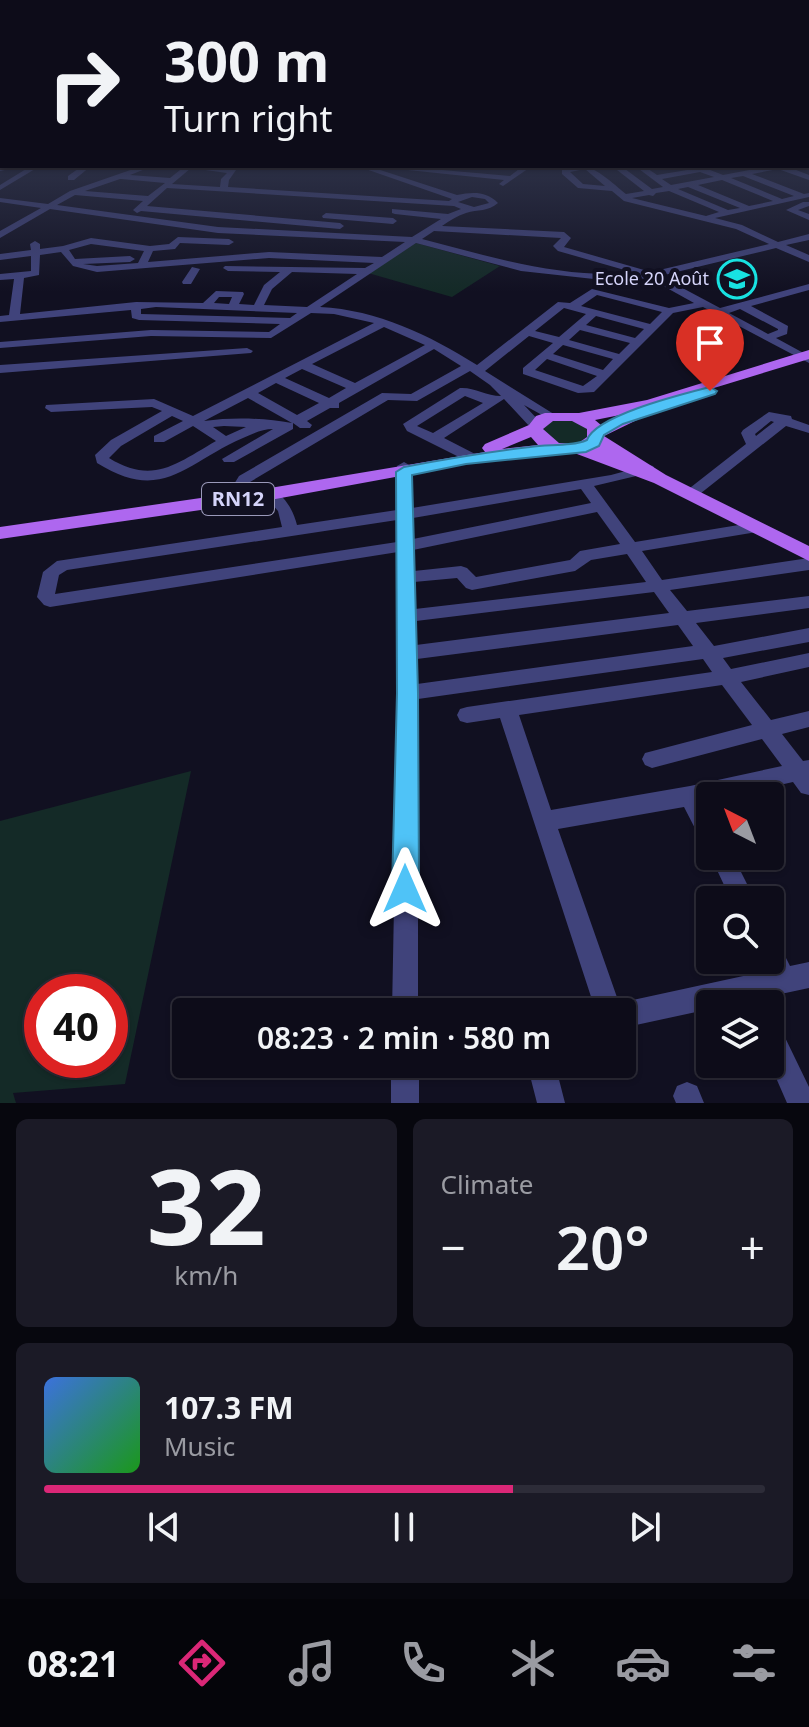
<!DOCTYPE html>
<html lang="en">
<head>
<meta charset="utf-8">
<style>
	:root { --surface:#0d0c19; --page:#1b1a26; --text:#f1f3f6; --muted:#9a9ba2; --line:#2d2c38; --accent:#db2777 }
	body { margin:0; font-family:"Noto Sans",sans-serif; background:var(--page); color:var(--text); height:100vh; display:flex; flex-direction:column; font-size:30px; white-space:nowrap }
	* { box-sizing:border-box; margin:0 }
	p { font-size:26px; color:var(--muted) }
	.icon { flex:none; width:44px; height:44px; fill:none; stroke:currentColor; stroke-width:2; stroke-linecap:round; stroke-linejoin:round }
	.map { position:relative; height:1103px; overflow:hidden }
	.sheet { display:flex; flex-direction:column; gap:16px; padding:16px; background:#07070e; flex:1 }
	.sheet>* { flex:none }
	.hud { position:absolute; left:0px; top:0px; width:810px; height:168px; box-shadow:0 2px 6px #0004,0 0 0 2px var(--line); background:#0d0c19; color:var(--text); overflow:hidden }
	.needle { width:52px; rotate:318deg }
	.tools { position:absolute; left:696px; top:782px; display:grid; gap:16px }
	.tools a { display:grid; place-items:center; width:88px; height:88px; border-radius:8px; background:var(--surface); box-shadow:0 2px 6px #0004,0 0 0 2px var(--line); font-size:40px }
	.speed { position:absolute; left:24px; top:974px; display:flex; gap:16px; font-size:40px; font-weight:700; text-align:center }
	.speed>* { display:grid; place-content:center; width:104px; height:104px; border-radius:50%; background:var(--surface); box-shadow:0 2px 6px #0004,0 0 0 2px var(--line); line-height:1 }
	.speed .limit { border:12px solid #d22; background:#fff; color:#111 }
	.pin { position:absolute; display:grid; place-items:center; width:68px; height:68px; color:#fff; margin:-82px -34px; border-radius:50% 50% 50% 0; rotate:-45deg; box-shadow:0 0 8px #0007 }
	.pin .icon { rotate:45deg }
	.me { position:absolute; width:88px; margin:-44px; rotate:0deg; stroke-linejoin:round; filter:drop-shadow(0 0 6px #0008) }
	.turn { display:flex; align-items:center; gap:28px; height:168px; padding:0 32px; font-size:36px }
	.turn .icon { width:104px; height:104px; stroke-width:2.5 }
	.turn b { display:block; font-size:56px; line-height:68px }
	.big { font-size:60px; font-weight:600; line-height:1.1 }
	.sheet .card { flex:1; display:flex; flex-direction:column; justify-content:center; gap:12px; min-width:0; padding:0 28px; border-radius:12px; background:var(--page) }
	.sheet .dial { align-items:center; gap:0 }
	.dial b { font-size:104px; line-height:1 }
	.song { display:flex; align-items:center; gap:24px }
	.cover { width:96px; height:96px; border-radius:12px; background:linear-gradient(135deg,hsl(220 70% 55%),hsl(120 70% 35%)) }
	.played { height:8px; border-radius:4px; background:linear-gradient(90deg,var(--accent) 65%,var(--line) 65%) }
	.keys { display:flex; justify-content:space-around; direction:ltr }
	.heat { display:flex; justify-content:space-between; align-items:center; font-size:44px; direction:ltr }
	.sheet .tiles { flex:1; display:grid; gap:16px; grid-template-columns:1fr 1fr }
	.card:last-child { grid-column:span 2 }
	.trip { position:absolute; left:172px; top:998px; width:464px; height:80px; border-radius:8px; background:var(--surface); box-shadow:0 2px 6px #0004,0 0 0 2px var(--line); font-weight:600; line-height:80px; text-align:center }
	.tabs { display:flex; height:128px; justify-content:space-around; align-items:center; background:#05050a; color:var(--muted) }
	.tabs .icon { width:56px; height:56px }
	.tabs .on { color:var(--accent) }
	.tabs b { font-size:36px; color:var(--text) }
	.map>svg:first-child { display:block }
	.green { fill:#142a27; fill-rule:evenodd }
	.lines { fill:none; stroke-linecap:round; stroke-linejoin:round }
	.minor { fill:#40437b; fill-rule:evenodd }
	.major { fill:#ae67ef; fill-rule:evenodd }
	.route { fill:#4fc3f7; stroke:#337fa1; stroke-width:2 }
	.labels { text-anchor:middle; stroke-width:8; stroke-linejoin:round; paint-order:stroke }
	.far-poi-label { font-size:18px; fill:#d5d4fa; stroke:#111021; text-anchor:end }
	.shield { fill:#111021; stroke:#9a99b9; stroke-width:2 }
	.shield-label { font-size:20px; font-weight:bold; fill:#d5d4fa }
</style>
</head>
<body>
<div class="map">
<svg width="809" height="1103" viewBox="0 0 809 1103">
	<rect width="100%" height="100%" fill="#111021"/>
	<path class="green" d="M416,243L500,266L452,297L368,273Z
		M554,419L575,421L587,428L590,437L576,445L554,444L541,427Z
		M191,771L125,1084L13,1093L16,1103H0V821ZM42,992H110V1060H42Z"/>
	<g class="lines">
		<path class="minor" d="M808,158H809V162H808Z
			M25,166L0,171V167Z
			M31,166H40L0,190V185Z
			M82,166H91L74,180H68V176Z
			M142,166H153L130,175L170,178L185,166L236,170L229,180L228,187L449,201L452,199L357,166H368L457,195C473,192 486,191 498,203C488,212 478,209 466,213C457,216 449,221 442,226L564,232L571,238L564,247L651,272L769,244L736,229L624,201L612,191L578,188L562,174V170C585,154 609,181 626,194L644,191L612,166H621L652,189L663,187L635,166H644L657,175L693,169L689,166H700L723,175L771,166H786L809,175V180L778,169L752,174L804,194L809,193V197L715,218L742,225L778,242L809,234V240L786,245L809,255V262L776,248L660,276L720,308L809,284V290L751,306L788,326L787,334L776,338L809,356V363L703,307L673,313L594,392L578,393L523,374V368L553,343L529,336L485,371L557,416L551,420L524,405L543,425L541,428H531L504,399L444,438L479,456L481,459L479,462H469L407,431L403,424L460,388C474,387 486,396 501,396L490,385L470,371L417,401L388,400L250,482L237,502H227L225,499L239,476L382,393L411,394L461,366L434,349L339,403V408H330L307,421L312,425L310,428H300L293,423V429L234,462H224L222,459L273,429C262,429 252,434 243,438C185,463 163,504 97,463L95,455L111,440L162,411L152,407L51,412L45,408L46,405L154,399L193,416L374,323L334,314L311,313L271,338L151,336L0,348V342L151,330L269,332L280,324L139,320L132,318L131,310L0,322V316L9,315L14,279L0,280V274L31,271V256L0,260V254L31,250L30,244L35,241L40,244V249L63,246L91,238L150,246L169,244L178,237L229,239L234,242L229,245L180,243L175,249L153,251L148,262L269,252L382,257L405,242L218,233L50,209L0,238V231L41,208L0,202V198L48,204L70,191ZM191,168L227,173L221,179L220,187L172,184ZM585,169L605,186L583,184L570,172ZM700,172L714,177L671,185L662,179ZM743,176L794,196L782,199L731,178ZM120,179H121L165,183L148,196L85,191ZM722,180L773,201L749,206L698,185ZM688,187L740,208L728,210L678,189ZM167,188L454,206L461,209L448,214L392,209V213L395,214L441,219L412,237L218,227L57,205L75,195L143,201L133,210L137,213L141,211L340,229L344,226L340,223L147,206ZM669,191L719,212L706,216L632,198L649,195L653,196L656,193ZM472,197L485,199L489,203L474,207L458,202ZM434,231L561,238L553,246L558,251L635,273C562,279 491,257 422,239ZM416,243L521,271L612,281L649,278L694,303L669,308L592,289L570,303L558,302L477,365C429,335 378,310 320,307ZM91,244L144,251L138,263L97,266L83,264L130,262L135,259L130,256L75,259L69,250ZM61,252L73,266L97,272L269,258L374,263L365,268L225,266L223,268L228,271L280,272L264,285L254,305L239,304L244,294L243,292L216,291L203,303L136,302L20,314L24,278L39,275L40,255ZM292,272L357,274L307,307L264,305L272,289ZM597,295L662,312L650,324L581,306ZM219,297H232L229,304L214,303ZM156,307L297,313L290,318L141,314V309ZM564,308L586,314L559,337L535,331ZM740,309L778,329V330L768,334L729,313ZM596,316L644,329L635,338L586,325ZM384,327L425,345L355,383L312,364ZM580,330L630,343L619,354L569,340ZM563,345L613,359L603,370L553,354ZM547,359L597,376L583,386L535,370ZM302,369L346,388L329,398L285,378ZM276,383L319,403L297,415L258,393ZM465,396L483,403L433,433L417,426ZM248,398L292,423C264,418 233,417 204,421ZM172,416L183,421L154,436V442H164L193,426L216,441C176,464 153,485 109,458L121,446ZM224,426L246,427L226,436L213,427Z
			M397,166L510,176L523,166H532L503,186L499,184L504,180L379,167Z
			M803,202H809V206L798,210L809,214V220L786,210Z
			M326,213L393,218L397,221L393,224L323,218L322,216Z
			M192,267L200,269L191,284H183L182,282Z
			M247,348L253,351L251,353L0,373V365Z
			M769,412L791,416L792,419L809,425V433L786,426L696,497H686L684,494L686,491L746,444L741,433L743,430ZM771,421L774,422L756,436L755,434Z
			M404,462L411,466L412,508L611,475L648,465L653,466L655,469L653,472L594,486L635,542L757,522L765,527L757,532L642,551L662,580L809,558V570L670,590L687,611L809,596V608L696,623L714,646L809,628V642L723,658L731,669L809,653V667L741,682L771,720L809,711V727L782,734L803,761L809,760V795L801,793L793,782L732,796H710V801L704,802L710,813V845L702,842L684,807L558,829L619,1003L766,971L760,960H770V941L779,944L790,966L809,962V988L734,1004H710V1009L622,1028V1012H596L500,718L467,723L460,721L457,715L460,709L467,707L712,672L703,659L418,699V1012H392L398,693V552L50,607L44,605L37,597L43,572L57,561L282,527L278,511L263,494L270,489C285,495 293,510 297,525L397,510V466ZM581,489L591,503L413,539V518ZM597,512L620,544L580,551L570,560L476,577L467,568L461,566L414,571L413,550ZM397,520V542L55,594L59,575L67,570ZM627,554L646,582L415,609L414,582L457,578L466,588L472,590L575,571L591,560ZM654,592L669,613L416,645V621ZM678,625L693,646L417,684V659ZM722,685L752,725L645,753L642,759L645,765L652,768L762,739L782,766L690,786L551,810L519,715Z
			M710,855L733,856L755,900H731Z
			M770,1021L779,1025L809,1087V1103H787L770,1064Z
			M391,1064H419V1103H391Z
			M527,1064H555L565,1103H537Z
			M687,1082L697,1086L704,1103H676L673,1096L677,1086Z"/>
		<path class="major" d="M809,350V359L635,412L641,416L639,419L604,436L666,475L809,546V561L654,483L577,454L556,453L466,464L270,500L0,539V527L270,488L485,452L482,448L485,444L529,425L536,416L545,413H579L647,400ZM625,414L601,425L595,420ZM553,421H572L587,429V437L577,444L559,443L543,429ZM531,437L538,445L502,449Z"/>
	</g>
	<linearGradient id="sky" x2="0" y2="1"><stop stop-color="#090912"/><stop offset="0.47" stop-color="#32374e"/><stop offset="1" stop-color="#32374e" stop-opacity="0"/></linearGradient>
	<rect width="809" height="292" fill="url(#sky)"/>
	<path class="route" d="M710,387L717,391L715,394L623,424L604,435L599,446L586,452L466,464L412,475L418,693L419,889L415,898L405,902L396,898L392,889L397,693L396,472L404,467C446,459 488,452 530,447C548,444 571,447 587,440C596,415 683,394 710,387Z"/>
	<defs>
		<g id="school-ring" transform="scale(2)"><circle r="9.5" fill="#111021" stroke="#18e2e2" stroke-width="1.5"/><path d="M0-5L7-2L0 1L-7-2ZM-4 1L0 2.5L4 1V4Q0 6-4 4Z" fill="#18e2e2"/></g>
	</defs>
	<g fill-rule="evenodd">
		<use href="#school-ring" x="737" y="279"/>
	</g>
	<g class="labels">
		<g class="far-poi-label">
			<text x="709" y="285">Ecole 20 Août</text>
		</g>
		<rect class="shield" x="202" y="483" width="72" height="32" rx="6"/>
		<g class="shield-label">
			<text x="238" y="506">RN12</text>
		</g>
	</g>
</svg>
<div class="tools">
<a><svg class="needle" viewBox="-14 -14 28 28"><path d="M0-13l5 13h-10z" fill="#e53935"/><path d="M0 13l5-13h-10z" fill="#9a9ba2"/></svg></a>
<a><svg class="icon" aria-label="search" viewBox="0 0 24 24"><circle cx="10" cy="10" r="6"/><path d="M15 15l6 6"/></svg></a>
<a><svg class="icon" aria-label="layers" viewBox="0 0 24 24"><path d="M12 4l9 5-9 5-9-5zM3 14l9 5 9-5"/></svg></a>
</div>
<div class="speed"><div class="limit">40</div></div>
<div class="pin" style="left:710px;top:391px;background:#d93025"><svg class="icon" aria-label="arrive" viewBox="0 0 24 24"><path d="M6 21V4h12l-3 4 3 4H6"/></svg></div>
<svg class="me" style="left:405px;top:889px" viewBox="-20 -20 40 40"><path d="M0-17L14 15 0 8-14 15z" fill="#4fc3f7" stroke="#fff" stroke-width="4"/></svg>
<div class="trip">08:23 · 2 min · 580 m</div>
<div class="hud">
<div class="turn"><svg class="icon" aria-label="right" viewBox="0 0 24 24"><path d="M7 20v-9h11M14 6l5 5-5 5"/></svg><div><b>300 m</b>Turn right</div></div>
</div>
</div>
<section class="sheet">
<div class="tiles">
<div class="card dial"><b>32</b><p>km/h</p></div>
<div class="card"><p>Climate</p>
<div class="heat"><a>−</a><b class="big">20°</b><a>+</a></div>
</div>
<div class="card">
<div class="song"><i class="cover"></i><div><b>107.3 FM</b><p>Music</p></div></div>
<div class="played"></div>
<div class="keys"><svg class="icon" aria-label="previous" viewBox="0 0 24 24"><path d="M18 5L8 12l10 7zM5 5v14"/></svg><svg class="icon" aria-label="pause" viewBox="0 0 24 24"><path d="M8 5v14M16 5v14"/></svg><svg class="icon" aria-label="next" viewBox="0 0 24 24"><path d="M6 5l10 7-10 7zM19 5v14"/></svg></div>
</div>
</div>
</section>
<nav class="tabs">
<b>08:21</b>
<svg class="icon on" aria-label="directions" viewBox="0 0 24 24"><path d="M12 3l9 9-9 9-9-9zM9 14v-3h6M13 9l2 2-2 2"/></svg>
<svg class="icon" aria-label="music" viewBox="0 0 24 24"><path d="M9 18V5l10-2v13"/><circle cx="6" cy="18" r="3"/><circle cx="16" cy="16" r="3"/></svg>
<svg class="icon" aria-label="phone" viewBox="0 0 24 24"><path d="M5 4h4l2 5-3 2q2 4 5 5l2-3 5 2v4C11 20 4 13 5 4z"/></svg>
<svg class="icon" aria-label="climate" viewBox="0 0 24 24"><path d="M12 3v18M4 7l16 10M4 17L20 7"/></svg>
<svg class="icon" aria-label="car" viewBox="0 0 24 24"><path d="M5 17H2v-5l4-1 3-4h7l3 4 3 1v5h-3M9 17h6M6 11h13"/><circle cx="7" cy="17" r="2"/><circle cx="17" cy="17" r="2"/></svg>
<svg class="icon" aria-label="filters" viewBox="0 0 24 24"><path d="M4 7h16M4 17h16"/><circle cx="9" cy="7" r="2"/><circle cx="15" cy="17" r="2"/></svg>
</nav>
</body>
</html>
